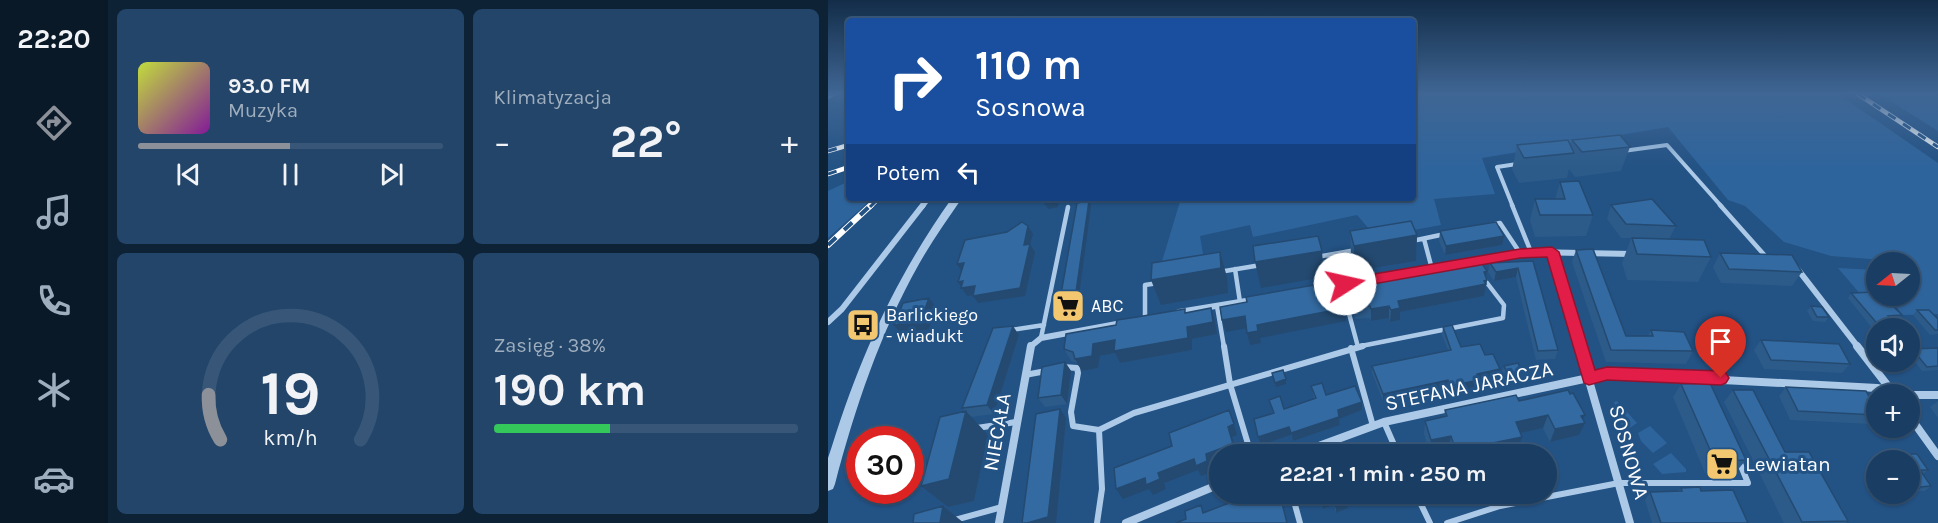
<!DOCTYPE html>
<html lang="pl">
<head>
<meta charset="utf-8">
<style>
	:root { --surface:#1a3e63; --page:#234569; --text:#f1f3f6; --muted:#9faebe; --line:#385778; --accent:#8c9099 }
	body { margin:0; font-family:Karla,sans-serif; background:var(--page); color:var(--text); height:100vh; display:flex; flex-direction:column; font-size:22px; white-space:nowrap }
	* { box-sizing:border-box; margin:0 }
	p { font-size:20px; color:var(--muted) }
	.icon { flex:none; width:33px; height:33px; fill:none; stroke:currentColor; stroke-width:2; stroke-linecap:round; stroke-linejoin:round }
	.map { position:relative; flex:1; overflow:hidden }
	.panel { display:flex; flex-direction:column; gap:9px; padding:9px; background:#0e2236; width:720px }
	.panel>* { flex:none }
	.guide { position:absolute; left:18px; top:18px; width:570px; height:183px; border-radius:6px; box-shadow:0 2px 4px #0004,0 0 0 2px var(--line); background:#1a4fa0; color:#fff; overflow:hidden }
	.needle { width:39px; rotate:252deg }
	.buttons { position:absolute; left:1038px; top:252px; display:grid; gap:12px }
	.buttons a { display:grid; place-items:center; width:54px; height:54px; border-radius:50%; background:var(--surface); box-shadow:0 2px 4px #0004,0 0 0 2px var(--line); font-size:30px }
	.speed { position:absolute; left:18px; top:426px; display:flex; gap:12px; font-size:30px; font-weight:700; text-align:center }
	.speed>* { display:grid; place-content:center; width:78px; height:78px; border-radius:50%; background:var(--surface); box-shadow:0 2px 4px #0004,0 0 0 2px var(--line); line-height:1 }
	.speed .limit { border:9px solid #d22; background:#fff; color:#111 }
	.pin { position:absolute; display:grid; place-items:center; width:51px; height:51px; color:#fff; margin:-62px -26px; border-radius:50% 50% 50% 0; rotate:-45deg; box-shadow:0 0 6px #0007 }
	.pin .icon { rotate:45deg }
	.me { position:absolute; width:66px; margin:-33px; rotate:80deg; stroke-linejoin:round; filter:drop-shadow(0 0 4px #0008) }
	.turn { display:flex; align-items:center; gap:21px; height:126px; padding:0 30px; font-size:27px }
	.turn .icon { width:78px; height:78px; stroke-width:2.5 }
	.turn b { display:block; font-size:42px; line-height:51px }
	.then { display:flex; align-items:center; height:57px; padding:0 30px; background:#0003; gap:12px; font-size:22px }
	.big { font-size:45px; font-weight:700; line-height:1.1 }
	.panel .tile { flex:1; display:flex; flex-direction:column; justify-content:center; gap:9px; min-width:0; padding:0 21px; border-radius:9px; background:var(--page) }
	.panel .dial { align-items:center; gap:0 }
	.dial svg { height:156px; overflow:visible; fill:none; stroke:var(--line); stroke-width:7; stroke-linecap:round; text-anchor:middle }
	.dial text { fill:var(--text); stroke:none }
	.song { display:flex; align-items:center; gap:18px }
	.cover { width:72px; height:72px; border-radius:9px; background:linear-gradient(135deg,hsl(70 70% 55%),hsl(290 70% 35%)) }
	.played { height:6px; border-radius:3px; background:linear-gradient(90deg,var(--accent) 50%,var(--line) 50%) }
	.keys { display:flex; justify-content:space-around; direction:ltr }
	.heat { display:flex; justify-content:space-between; align-items:center; font-size:33px; direction:ltr }
	.charge { height:9px; border-radius:4px; background:linear-gradient(90deg,#34c759 38%,var(--line) 0) }
	.panel .tiles { flex:1; display:grid; gap:9px; grid-template-columns:repeat(2,1fr) }
	.trip { position:absolute; left:381px; top:444px; width:348px; height:60px; border-radius:30px; background:var(--surface); box-shadow:0 2px 4px #0004,0 0 0 2px var(--line); font-weight:700; line-height:60px; text-align:center }
	main { display:flex; flex:1; min-height:0 }
	.tabs { display:flex; flex-direction:column; width:108px; justify-content:space-around; align-items:center; background:#0a1928; color:var(--muted) }
	.tabs .icon { width:42px; height:42px }
	.tabs .on { color:var(--accent) }
	.tabs b { font-size:27px; color:var(--text) }
	.map>svg:first-child { display:block }
	.green { fill:#2e649c }
	.lines { fill:none; stroke-linecap:round; stroke-linejoin:round }
	.service-far2 { stroke:#accae8; stroke-width:4 }
	.service-far1 { stroke:#accae8; stroke-width:4.5 }
	.service { stroke:#accae8; stroke-width:6 }
	.minor-far2 { stroke:#accae8; stroke-width:4.5 }
	.minor-far1 { stroke:#accae8; stroke-width:6 }
	.minor { stroke:#accae8; stroke-width:8 }
	.tertiary { fill:#accae8; fill-rule:evenodd }
	.rail-far1-casing { stroke:#fff; stroke-width:4.5 }
	.rail-casing { stroke:#fff; stroke-width:6 }
	.rail-far1 { stroke:#235284; stroke-width:3; stroke-dasharray:9; stroke-linecap:butt }
	.rail { stroke:#235284; stroke-width:4; stroke-dasharray:11; stroke-linecap:butt }
	.wall { fill:#2c5b8a }
	.shaded-wall { fill:#244a71 }
	.building { fill:#336aa1; stroke:#244a71; stroke-width:1.5 }
	.route { fill:#e11d48; stroke:#92132f; stroke-width:1.5 }
	.labels { text-anchor:middle; stroke-width:6; stroke-linejoin:round; paint-order:stroke }
	.poi-label { font-size:18px; fill:#fff; stroke:#235284; text-anchor:start }
	.near-street-label { font-size:21px; fill:#fff; stroke:#235284 }
	.near-poi-label { font-size:21px; fill:#fff; stroke:#235284; text-anchor:start }
</style>
</head>
<body>
<main>
<nav class="tabs">
<b>22:20</b>
<svg class="icon on" aria-label="directions" viewBox="0 0 24 24"><path d="M12 3l9 9-9 9-9-9zM9 14v-3h6M13 9l2 2-2 2"/></svg>
<svg class="icon" aria-label="music" viewBox="0 0 24 24"><path d="M9 18V5l10-2v13"/><circle cx="6" cy="18" r="3"/><circle cx="16" cy="16" r="3"/></svg>
<svg class="icon" aria-label="phone" viewBox="0 0 24 24"><path d="M5 4h4l2 5-3 2q2 4 5 5l2-3 5 2v4C11 20 4 13 5 4z"/></svg>
<svg class="icon" aria-label="climate" viewBox="0 0 24 24"><path d="M12 3v18M4 7l16 10M4 17L20 7"/></svg>
<svg class="icon" aria-label="car" viewBox="0 0 24 24"><path d="M5 17H2v-5l4-1 3-4h7l3 4 3 1v5h-3M9 17h6M6 11h13"/><circle cx="7" cy="17" r="2"/><circle cx="17" cy="17" r="2"/></svg>
</nav>
<section class="panel">
<div class="tiles">
<div class="tile">
<div class="song"><i class="cover"></i><div><b>93.0 FM</b><p>Muzyka</p></div></div>
<div class="played"></div>
<div class="keys"><svg class="icon" aria-label="previous" viewBox="0 0 24 24"><path d="M18 5L8 12l10 7zM5 5v14"/></svg><svg class="icon" aria-label="pause" viewBox="0 0 24 24"><path d="M8 5v14M16 5v14"/></svg><svg class="icon" aria-label="next" viewBox="0 0 24 24"><path d="M6 5l10 7-10 7zM19 5v14"/></svg></div>
</div>
<div class="tile"><p>Klimatyzacja</p>
<div class="heat"><a>−</a><b class="big">22°</b><a>+</a></div>
</div>
<div class="tile dial"><svg viewBox="0 0 100 80">
<path d="M14 69A42 42 0 1 1 86 69"/>
<path d="M14 69A42 42 0 0 1 8 46" stroke="#8c9099"/>
<text x="50" y="56" font-size="32" font-weight="700">19</text>
<text x="50" y="72" font-size="11">km/h</text>
</svg></div>
<div class="tile"><p>Zasięg · 38%</p><b class="big">190 km</b><div class="charge"></div></div>
</div>
</section>
<div class="map">
<svg width="1110" height="523" viewBox="0 0 1110 523">
	<rect width="100%" height="100%" fill="#235284"/>
	<path class="green" d="M585,94H1010L1110,163V314L1075,315L1063,301L1039,302L1010,268L1048,270V296H1082V262L1003,256L956,242L917,206L900,200L840,127L654,158L667,194L606,199L613,225L548,237L529,215L425,237L422,225L372,236L376,260L332,268L353,198H585Z
		M1051,94H1110V131Z
		M21,181V198H45L0,238V191Z
		M789,401L809,423L796,432L786,402Z
		M822,426L839,443L825,453L813,441L810,433Z
		M843,453L858,469V472L834,474L825,464Z"/>
	<g class="lines">
		<path class="service-far2" d="M0,97L6,94
			M795,151L839,145L894,207
			M685,207L669,167L689,164"/>
		<path class="service-far1" d="M684,205L703,252
			M892,205L939,258
			M663,225L672,223L692,253
			M596,239L604,269
			M584,241L617,234
			M508,254L517,284
			M489,257L528,250
			M407,269L412,302
			M391,272L433,265
			M513,284L530,347
			M389,306L396,347
			M317,319V285L330,283
			M183,330L216,325
			M213,338L240,207
			M528,347L675,318L676,305L656,279"/>
		<path class="service" d="M396,346L402,384L423,454
			M523,348L545,426
			M235,367L249,368L250,373L243,412L245,426L271,430L306,413L535,346
			M197,375L218,371
			M556,422L570,454
			M149,428L188,422
			M464,494L472,523
			M588,494L602,523
			M116,523L174,507
			M269,523L274,489L271,430
			M619,523L672,506L791,483H920L911,461"/>
		<path class="minor-far2" d="M94,207L101,198"/>
		<path class="minor-far1" d="M724,252L751,347
			M623,265L703,252L804,254
			M968,267L1030,347
			M481,290L554,277
			M351,312L424,300
			M0,322L14,309L95,205
			M202,347L213,338L294,323"/>
		<path class="minor" d="M751,346L802,523
			M1029,346L1066,394
			M1082,395H1110
			M1082,417L1110,456
			M469,454L556,422L779,374L1049,388L1076,394
			M171,523L203,346
			M298,523L392,484"/>
		<path class="tertiary" d="M124,198H134C119,220 104,241 91,264C52,333 27,408 7,484L5,489L0,491V458L4,446C33,354 68,277 124,198Z"/>
		<g class="rail-far1-casing">
			<path id="rail-far1" d="M1030,94L1110,147
				M0,151L21,145
				M0,174L21,167
				M42,207L51,198"/>
		</g>
		<g class="rail-casing">
			<path id="rail" d="M0,245L43,205"/>
		</g>
		<use href="#rail-far1" class="rail-far1"/>
		<use href="#rail" class="rail"/>
	</g>
	<path class="wall" d="M744,140L802,147L793,171L747,177L741,169L739,178L691,183L684,170L689,145L742,146Z
		M732,182L765,215L758,236L707,237L702,220L707,199H727Z
		M783,205L848,226L841,239L883,257L870,282L799,280L794,263L803,238H793L779,219Z
		M522,231L589,235L588,261L527,271L523,256Z
		M612,231L674,245L617,255L611,241Z
		M748,250L798,336H820L823,330L865,351L858,364L778,362L744,262Z
		M892,253L974,272L964,286L893,283L885,267Z
		M705,261L730,350L727,359L708,360L688,277L666,281L660,272L662,263Z
		M629,266L658,276L659,280L656,296L572,312V320L562,322L561,318L543,321L542,318L527,319L521,297V286L546,281V276Z
		M1023,293L1074,315L1069,320H1064L1071,328H1048V333L1020,298Z
		M983,306L1001,317L997,322L985,321L979,311Z
		M383,308L387,321L389,334L364,339V350L292,363L287,353L272,356L270,368L254,371L249,363L243,361L236,349L358,313Z
		M1089,310L1110,319V334L1102,335L1085,315Z
		M615,327L633,347L657,355L672,369L670,377L651,381L650,387L621,394L619,388L555,401L544,373V366L620,350L614,335Z
		M191,335L166,414L143,417L160,435L146,501L120,507L93,486L137,411L134,408Z
		M875,336L906,357L899,366L878,365L869,345Z
		M933,340L1022,364L1014,373L936,369L926,350Z
		M1110,348V370L1094,371L1082,356V351L1084,349Z
		M237,362L243,371L239,404L217,407L210,398Z
		M676,366L693,377L678,380L674,371Z
		M853,384L918,460L907,473H877L845,397Z
		M483,386L498,395L534,402V410L511,419L512,425L465,441L463,435L433,445L445,413L441,400L456,409L486,399Z
		M958,387L1048,408V418L1043,424L962,420L951,396Z
		M905,390L957,452L1020,521L1017,523H956L896,402Z
		M691,401L755,420L751,435L722,442L715,428L693,433L690,449L666,454H623L621,448L602,453L596,434L597,421L616,417L617,410Z
		M1110,401V418L1102,407Z
		M1065,454H1089L1100,470L1095,474L1103,486L1097,491H1089L1085,493H1082V460H1061L1060,459Z
		M853,488L873,491L920,523H824L817,500L822,492L850,491Z
		M479,494H516L519,502L520,508L508,513L506,505L495,509L493,501L483,504Z"/>
	<path class="shaded-wall" d="M229,198H232L230,207L220,209L217,204Z
		M261,201L263,206L251,296L247,297L245,313L233,315L230,311L244,292Z
		M200,226L205,234L202,244L207,252L197,296L150,303L145,296L196,245Z
		M589,235L588,261L527,271L526,246Z
		M676,236L674,245L617,255L618,246Z
		M494,251L496,277L433,288L427,262Z
		M392,252L399,277L400,293L333,305L323,280Z
		M136,263L134,272L129,264Z
		M690,268L688,277L666,281L668,272Z
		M659,271L657,281L659,280L656,296L572,312V320L562,322L563,310L570,301Z
		M135,281L147,286L153,294L139,296L130,282Z
		M101,298L108,307L101,329L74,335L66,325Z
		M561,306V318L543,321V309Z
		M383,308L387,321L389,334L364,339V350L292,363L287,353L272,356L270,368L254,371L247,359L265,344L359,327Z
		M517,308L518,321L432,338L433,343L422,345L419,333L429,325Z
		M417,316L420,328L398,332L394,320Z
		M185,326L191,335L166,414L159,405Z
		M237,362L243,371L239,404L233,395Z
		M672,369L670,377L651,381L650,387L621,394L622,386L649,374Z
		M694,372L693,377L678,380L680,375Z
		M458,379V384L448,387L447,383Z
		M620,380L619,388L555,401V394Z
		M534,402V410L511,419L512,425L465,441L463,433L510,410Z
		M232,409L238,418L228,523H199Z
		M401,410L409,435L404,437L409,454H392V461L382,465L384,472L373,476L370,470L336,483L338,489L325,495L321,489L295,499L288,489L378,454L400,427Z
		M138,411L160,435L146,501L120,507L93,486Z
		M720,415L715,428L684,435L688,422Z
		M757,415L753,423H757L751,435L722,442L727,429L753,416Z
		M461,427L463,435L433,445L430,437Z
		M623,436L621,448L602,453L603,440Z
		M694,437L690,449L666,454H638L640,448Z
		M543,494H557L543,499Z
		M491,495L493,501L483,504L482,498Z
		M459,497L461,505L455,507L453,499Z
		M505,499L506,505L495,509L494,503Z
		M519,502L520,508L508,513V507Z
		M115,506L136,523H112Z"/>
	<path class="building" d="M792,135L802,147L754,152L744,140Z
		M740,140L746,153L696,158L689,145Z
		M751,181L765,215H712L707,199H737L732,182Z
		M218,198H229L228,203L217,204Z
		M824,199L848,226L798,224L783,205Z
		M261,201L248,292H244L243,308L230,311L249,203Z
		M583,221L589,235L526,246L522,231Z
		M194,222L200,226L196,245L202,244L192,288L145,296L147,286L133,288L135,281L130,282L136,263L129,264L137,240L179,232Z
		M668,222L676,236L618,246L612,231Z
		M490,236L494,251L427,262L425,246Z
		M804,238L876,240L883,257L809,254Z
		M765,249L798,336H825L823,330L856,332L865,351L783,350L748,250Z
		M392,252L393,268L323,280L324,263Z
		M892,253L964,255L974,272L901,269Z
		M627,261L629,266L653,262L659,271L656,272L659,280L656,281L658,284L570,301L572,308L563,310L561,306L543,309L542,306L527,307L521,286L548,281L546,276Z
		M705,261L730,350L710,351L690,268L668,272L662,263Z
		M486,285L487,290L511,287L517,308L429,325L430,331L419,333L417,316L394,320L392,307L419,302L418,297Z
		M1048,292V296H1055L1074,315L1060,316L1071,328H1053L1023,293Z
		M101,298L93,320L66,325L75,303Z
		M983,306L994,307L1001,317H989Z
		M383,308L385,322L359,327L360,338L286,351L287,340L265,344L264,356L247,359L245,352L236,349L238,334L288,325L289,320L309,317L357,309V313Z
		M1089,310H1101L1110,319V330H1107Z
		M624,325L633,347L652,344L657,355L665,354L672,369L649,374L651,380L622,386L620,380L555,394L544,366L623,350L615,327Z
		M185,326L159,405L134,408L165,328Z
		M875,336L897,337L906,357L884,356Z
		M933,340L1011,344L1022,364L943,360Z
		M1110,348V366L1099,367L1084,349Z
		M237,362L233,395L210,398L214,367Z
		M690,363L694,372L680,375L676,366Z
		M455,370L458,379L447,383L444,373Z
		M494,383L498,395L527,386L534,402L510,410L511,417L463,433L461,427L430,437L426,419L446,413L441,400L452,396L456,409L488,398L483,386Z
		M882,383L918,460L887,461L853,384Z
		M958,387L1038,391L1048,408V415L970,411Z
		M740,390L742,394L745,393L757,415L753,416L757,423L727,429L720,415L688,422L694,437L640,448L641,454H629L623,436L603,440L597,421L619,416L617,410L688,395L691,401Z
		M905,390H925L957,452H981L1020,521L974,522Z
		M232,409L220,517L199,523H194L208,414Z
		M401,410L406,424L400,427L405,444L378,454L379,461L368,466L366,459L330,473L332,479L318,485L317,478L288,489L286,468L344,446L341,433Z
		M138,411L121,479L93,486L112,417Z
		M559,446L563,454H536Z
		M531,449L534,454H518Z
		M1065,454H1089L1100,470H1092L1103,486L1092,487L1091,489L1082,488V460H1069Z
		M872,487L873,491L905,490L920,523H833L822,492L854,491L853,488Z
		M407,494H420V496L427,494H458L459,497L453,499L459,523H348L358,519L357,511L373,505L375,513L409,500Z
		M480,494H516L519,502L508,507L505,499L494,503L491,495L482,498Z
		M115,506L112,523H85L86,514Z"/>
	<linearGradient id="sky" x2="0" y2="1"><stop stop-color="#132d49"/><stop offset="0.56" stop-color="#3f6694"/><stop offset="1" stop-color="#3f6694" stop-opacity="0"/></linearGradient>
	<rect width="1110" height="167" fill="url(#sky)"/>
	<path class="route" d="M724,247L731,252L767,370L779,367L893,371L898,373L901,378L898,383L893,385L779,380L761,385L756,383L719,257L692,258L517,289L510,284L517,279L692,249Z"/>
	<defs>
		<g id="supermarket-square" transform="scale(1.725)"><rect x="-9" y="-9" width="18" height="18" rx="4" fill="#f3c76f" stroke="#235284"/><path d="M-6-5.5h2.5l.6 2H6L4.5 2H-2.5L-4.4-4H-6ZM-1.5 3.2a1.3 1.3 0 1 0 .1 0ZM3 3.2a1.3 1.3 0 1 0 .1 0Z" fill="#111"/></g>
		<g id="bus-square" transform="scale(1.725)"><rect x="-9" y="-9" width="18" height="18" rx="4" fill="#f3c76f" stroke="#235284"/><path d="M-5-6H5V4H4V6H2V4H-2V6H-4V4H-5ZM-3.5-4V0h7V-4ZM-3.5 1.2v1.5H-2V1.2ZM2 1.2v1.5H3.5V1.2Z" fill="#111"/></g>
	</defs>
	<g fill-rule="evenodd">
		<use href="#supermarket-square" x="240" y="306"/>
		<use href="#bus-square" x="35" y="325"/>
		<use href="#supermarket-square" x="894" y="464"/>
	</g>
	<g class="labels">
		<g class="poi-label">
			<text x="263" y="312">ABC</text>
			<text x="58" y="321">Barlickiego<tspan x="58" dy="21">- wiadukt</tspan></text>
		</g>
		<g class="near-street-label">
			<text transform="translate(641 386) rotate(-12)" y="7">STEFANA JARACZA</text>
			<text transform="translate(169 432) rotate(-80)" y="7">NIECAŁA</text>
			<text transform="translate(801 452) rotate(74)" y="7">SOSNOWA</text>
		</g>
		<g class="near-poi-label">
			<text x="917" y="471">Lewiatan</text>
		</g>
	</g>
</svg>
<div class="buttons">
<a><svg class="needle" viewBox="-14 -14 28 28"><path d="M0-13l5 13h-10z" fill="#e53935"/><path d="M0 13l5-13h-10z" fill="#9faebe"/></svg></a>
<a><svg class="icon" aria-label="sound" viewBox="0 0 24 24"><path d="M4 9h4l5-4v14l-5-4H4zM17 9q2 3 0 6"/></svg></a>
<a>+</a>
<a>−</a>
</div>
<div class="speed"><div class="limit">30</div></div>
<div class="pin" style="left:893px;top:378px;background:#d93025"><svg class="icon" aria-label="arrive" viewBox="0 0 24 24"><path d="M6 21V4h12l-3 4 3 4H6"/></svg></div>
<svg class="me" style="left:517px;top:284px" viewBox="-20 -20 40 40"><circle r="19" fill="#fff"/><path d="M0-13L10 11 0 6-10 11z" fill="#e11d48"/></svg>
<div class="trip">22:21 · 1 min · 250 m</div>
<div class="guide">
<div class="turn"><svg class="icon" aria-label="right" viewBox="0 0 24 24"><path d="M7 20v-9h11M14 6l5 5-5 5"/></svg><div><b>110 m</b>Sosnowa</div></div>
<div class="then">Potem<svg class="icon" aria-label="left" viewBox="0 0 24 24"><path d="M17 20v-9H6M10 6l-5 5 5 5"/></svg></div>
</div>
</div>
</main>
</body>
</html>
